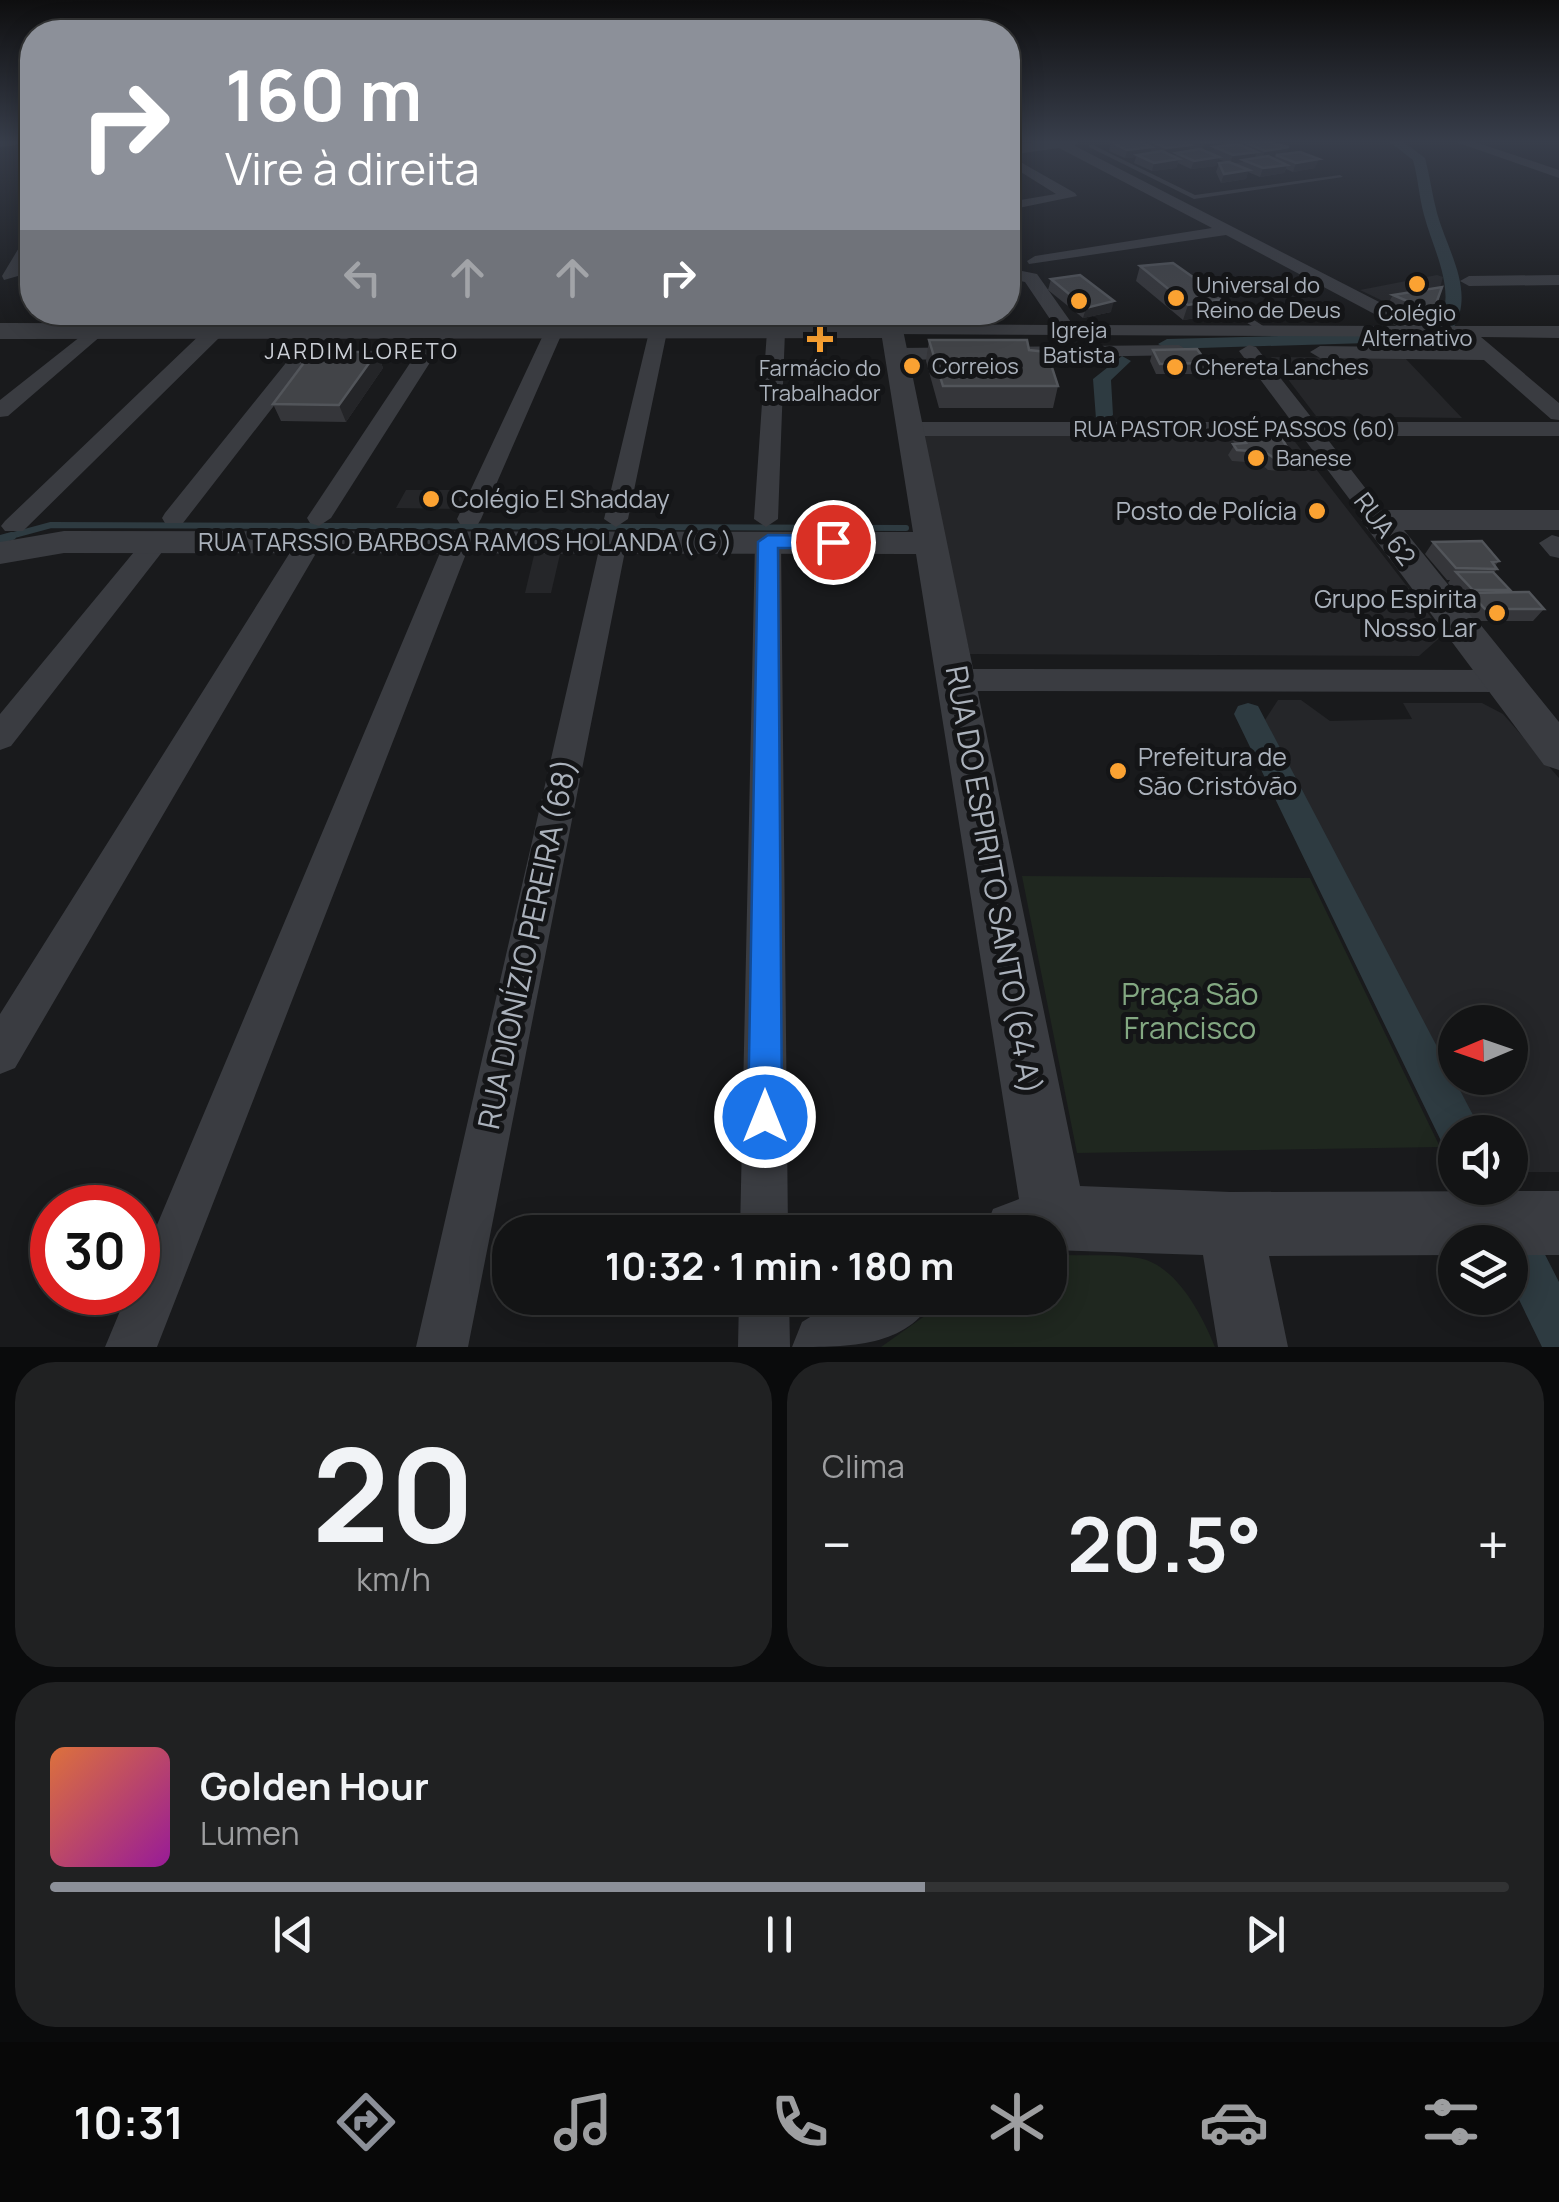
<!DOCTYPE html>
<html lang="pt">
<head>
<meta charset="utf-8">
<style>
	:root { --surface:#131415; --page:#202122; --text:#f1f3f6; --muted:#9d9ea0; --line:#323334; --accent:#8c9099 }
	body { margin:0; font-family:Manrope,sans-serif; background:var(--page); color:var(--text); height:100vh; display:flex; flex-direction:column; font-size:38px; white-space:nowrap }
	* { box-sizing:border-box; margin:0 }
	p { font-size:32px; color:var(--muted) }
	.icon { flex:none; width:55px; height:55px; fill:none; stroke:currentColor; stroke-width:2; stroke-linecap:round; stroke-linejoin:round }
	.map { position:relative; height:1347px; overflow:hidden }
	.details { display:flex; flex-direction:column; gap:15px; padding:15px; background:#0a0b0c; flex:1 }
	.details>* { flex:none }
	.banner { position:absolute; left:20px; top:20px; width:1000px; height:305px; border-radius:40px; box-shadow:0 5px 25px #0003,0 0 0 2px var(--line); background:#8c9099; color:#fff; overflow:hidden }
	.needle { width:65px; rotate:268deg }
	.buttons { position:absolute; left:1438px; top:1005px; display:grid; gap:20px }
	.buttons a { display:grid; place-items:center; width:90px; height:90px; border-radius:50%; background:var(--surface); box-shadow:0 5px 25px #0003,0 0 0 2px var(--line); font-size:50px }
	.speed { position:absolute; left:30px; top:1185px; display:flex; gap:20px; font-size:50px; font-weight:700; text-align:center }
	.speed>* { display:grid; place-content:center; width:130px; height:130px; border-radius:50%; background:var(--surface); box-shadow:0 5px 25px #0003,0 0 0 2px var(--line); line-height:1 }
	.speed .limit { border:15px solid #d22; background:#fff; color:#111 }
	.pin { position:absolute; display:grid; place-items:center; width:85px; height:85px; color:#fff; margin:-42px; border:5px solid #fff; border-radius:50%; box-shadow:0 2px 10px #0007 }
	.me { position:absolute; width:110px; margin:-55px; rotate:0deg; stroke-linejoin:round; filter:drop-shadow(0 0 8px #0008) }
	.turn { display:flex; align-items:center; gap:35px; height:210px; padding:0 40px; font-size:45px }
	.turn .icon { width:130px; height:130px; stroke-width:2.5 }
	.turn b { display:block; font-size:70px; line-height:85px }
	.lanes { display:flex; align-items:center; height:95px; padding:0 40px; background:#0003; justify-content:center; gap:50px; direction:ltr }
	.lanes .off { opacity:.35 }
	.big { font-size:75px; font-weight:700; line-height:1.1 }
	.details .tile { flex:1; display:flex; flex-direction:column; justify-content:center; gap:15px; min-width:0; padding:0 35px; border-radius:40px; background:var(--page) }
	.details .dial { align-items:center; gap:0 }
	.dial b { font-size:130px; line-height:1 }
	.song { display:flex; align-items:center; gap:30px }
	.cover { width:120px; height:120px; border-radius:15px; background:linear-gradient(135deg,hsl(20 70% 55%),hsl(300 70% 35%)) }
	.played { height:10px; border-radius:5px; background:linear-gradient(90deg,var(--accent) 60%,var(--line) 60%) }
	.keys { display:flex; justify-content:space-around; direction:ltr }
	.heat { display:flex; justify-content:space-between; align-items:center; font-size:55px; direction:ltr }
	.details .tiles { flex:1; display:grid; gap:15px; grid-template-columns:1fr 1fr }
	.tile:last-child { grid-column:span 2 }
	.trip { position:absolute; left:492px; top:1215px; width:575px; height:100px; border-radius:40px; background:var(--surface); box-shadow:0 5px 25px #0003,0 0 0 2px var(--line); font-weight:700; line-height:100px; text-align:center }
	.menu { display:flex; height:160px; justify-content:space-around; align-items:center; background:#080808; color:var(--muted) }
	.menu .icon { width:70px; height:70px }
	.menu .active { color:var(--accent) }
	.menu b { font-size:45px; color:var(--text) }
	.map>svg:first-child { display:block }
	.built { fill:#252629; fill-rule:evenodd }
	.green { fill:#1f271f }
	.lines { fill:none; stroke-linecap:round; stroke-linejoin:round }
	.stream-far1 { stroke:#2e3b41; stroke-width:6 }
	.stream { stroke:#2e3b41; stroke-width:8 }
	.canal { fill:#2e3b41; fill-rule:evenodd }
	.service { fill:#3a3c41; fill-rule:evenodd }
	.minor { fill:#3a3c41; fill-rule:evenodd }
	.tertiary { fill:#3a3c41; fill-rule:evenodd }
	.wall { fill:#35363a }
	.shaded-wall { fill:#242528 }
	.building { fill:#424448; stroke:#52555a; stroke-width:2.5 }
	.route { fill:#1a73e8; stroke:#114b97; stroke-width:2.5 }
	.poi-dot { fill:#fba232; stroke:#141517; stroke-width:4 }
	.labels { text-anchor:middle; stroke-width:10; stroke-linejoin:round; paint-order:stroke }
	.far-poi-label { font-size:22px; fill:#abb2bc; stroke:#141517; text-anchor:start }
	.far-neighbourhood-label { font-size:22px; letter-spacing:2.5px; fill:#cdd1d8; stroke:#141517 }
	.far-street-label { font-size:22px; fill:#abb2bc; stroke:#141517 }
	.poi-label { font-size:25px; fill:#abb2bc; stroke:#141517; text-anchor:start }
	.street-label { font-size:25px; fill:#abb2bc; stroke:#141517 }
	.near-street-label { font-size:30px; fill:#abb2bc; stroke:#141517 }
	.near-park-label { font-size:30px; fill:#83a882; stroke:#141517 }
</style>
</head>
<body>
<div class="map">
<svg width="1559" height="1347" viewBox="0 0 1559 1347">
	<rect width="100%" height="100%" fill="#191a1c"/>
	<path class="built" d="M1437,275L1443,277L1438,295L1387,303L1360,290Z
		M1271,357L1405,358L1462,418L1316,416Z
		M920,433L1292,438L1444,634L1419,656L970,654Z
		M406,490H466L458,509L396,508Z
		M561,550L551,593H525L535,551Z
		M1278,700H1301L1330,721L1412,719L1403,703H1482L1503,714L1559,778V1172H1510V1132H1478L1265,720ZM1455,1022H1510V1078H1455Z"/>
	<path class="green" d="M1022,876L1310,878L1440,1147L1077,1153Z
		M1065,1255C1089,1256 1114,1254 1138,1258C1176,1264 1202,1315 1215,1347H881L950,1298H1050V1258Z"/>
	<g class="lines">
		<path class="stream-far1" d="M3,538L51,525L906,528"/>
		<path class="stream" d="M0,539L12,536"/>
		<path class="canal" d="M1387,140H1401L1425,158C1430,176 1432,195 1437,213C1447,250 1475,290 1454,327L1440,323C1456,288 1433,250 1424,215C1419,197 1418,178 1413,160Z
			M1428,332L1434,333V341L1167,349L1158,344L1167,339Z
			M1122,356L1131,361L1111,380L1113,415L1103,421L1096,419L1093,379Z
			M1248,703L1258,706L1474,1117L1479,1132H1455V1151L1444,1147L1234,714L1238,706Z
			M1518,1227L1534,1233L1559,1282V1347H1542L1510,1281V1242H1498L1502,1233Z"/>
		<path class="service" d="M1089,145H1093L1195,195L1340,175L1343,177L1194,199L1089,147Z
			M1206,290L1209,291L1271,331L1263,333L1203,295V291Z"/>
		<path class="minor" d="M0,140H32V143L0,147Z
			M1048,140H1079L1075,146L1426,326H1559V338L1481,337L1559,403V420L1551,419L1484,360L1320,358L1310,352L1320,346L1471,348L1464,341L1467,337L886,334L884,330L893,324L1054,325L1025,282L1008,278V268L1037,274L1073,325L1397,326L1226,235L1029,264L1027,261L1035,256L1212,228L1059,148L1008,155V147Z
			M1450,140H1469L1559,170V178Z
			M1008,155L1075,193L1077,196L1008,210V202L1056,194L1008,164Z
			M32,234V252L18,276L4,280L2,276L26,236Z
			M1559,275V285L1469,286L1460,281L1469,276Z
			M155,312H176L150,335H136V327Z
			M281,312H299L296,336L289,338L280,332Z
			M636,312H654L667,332L628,519L616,527L604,519L649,332Z
			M788,312H807L822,330L820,334H806Z
			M95,325L104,331L102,335L8,416L0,417V400Z
			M215,325L222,327V335L23,531H5L1,526L5,521L208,327Z
			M441,325L450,331L331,518L319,526L310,523L307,518L434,327Z
			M554,325L563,331L481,519L478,524H460L457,519L545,331Z
			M776,325L785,331L778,519L766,527L754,519L767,331Z
			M321,326L328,328V336L183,523H165L162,518L165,513L314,328Z
			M1179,345L1189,351L1186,355L897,360L887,354L897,348Z
			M1249,345L1256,347L1315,422H1559V436H1325L1390,520L1378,528L1369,525L1302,436H910L899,429L910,422H1292L1239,351Z
			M157,533L170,541L166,547L11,746L0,750V714L148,535Z
			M458,533L471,541L157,1347H105L128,1292H138V1270L445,541Z
			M614,533L627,541L468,1347H416L601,541Z
			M768,534L781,542L788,1232H740L755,542Z
			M309,535L322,543L15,1068L0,1074V1014L296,543Z
			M1552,535L1559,537V558L1550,556L1539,543Z
			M957,669L1503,670L1514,673L1518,681L1514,689L1503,692L957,691L946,688L942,680L946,672Z
			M739,1298H789L790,1347H738Z"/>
		<path class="tertiary" d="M0,323L902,325L1080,1186L1230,1192L1559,1191V1255H1510V1242H1455V1255L1269,1256L1288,1347H1218L1203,1255L1050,1250V1232H984L993,1209L1019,1199L916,554L64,553L0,564V542L64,531L913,532L882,338L0,339Z
			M1378,510H1559V530H1404L1559,722V770L1544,765L1366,527L1361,520L1366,513Z
			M841,1298H934C907,1347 851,1347 792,1347L802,1322Z"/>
	</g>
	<path class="wall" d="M1149,140L1185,143L1186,140H1257V142L1315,168L1293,172L1286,169L1284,173L1260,177L1248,172L1246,179L1221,183L1216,172L1219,163L1226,162L1218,159L1216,166L1191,169L1178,163L1176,168L1152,171L1134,163L1136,157L1125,158L1109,151L1111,142L1148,145Z
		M1140,266L1218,315L1183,320L1136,281Z
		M1051,279L1111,312L1083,318L1048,290Z
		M1393,295L1433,312L1427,322L1387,305Z
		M599,312H638L639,320L605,321Z
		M668,312H782V321H673Z
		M939,312H967L966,322L942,323Z
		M929,340L1029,350L1058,386L1053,408H939L926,361Z
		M1153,350L1207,363L1202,374H1156L1150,361Z
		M377,352L383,368L346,422L281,421L273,404Z
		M1238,430L1290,460L1284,471L1268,470L1260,463L1232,461L1228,455L1235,444L1233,441Z
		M1433,542L1499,561L1495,566L1497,569L1494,573L1510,590L1508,592L1544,609L1533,621H1475L1461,604L1463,601L1448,583L1450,580H1447L1425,554Z"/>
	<path class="shaded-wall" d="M1227,140L1225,148L1214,147V150L1202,151L1204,143Z
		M1235,140H1257L1256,144L1246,143V145L1233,147Z
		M1191,145L1188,153H1176V155L1164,156L1166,148Z
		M1152,147L1150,155H1137L1136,157L1125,158L1127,150Z
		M1289,147L1285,156L1276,155L1275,157L1262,159L1265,151Z
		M1257,152L1254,160H1243V162L1230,164L1233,155Z
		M1219,157L1216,166L1191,169L1194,161Z
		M1179,159L1176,168L1152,171L1154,163Z
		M1319,159L1315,168L1293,172L1296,163Z
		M1287,165L1284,173L1260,177L1263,168Z
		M1249,170L1246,179L1221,183L1224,174Z
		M1224,299L1218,315L1183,320L1188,305Z
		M1114,301L1111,312L1083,318L1086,308Z
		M377,352L383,368L346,422L339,405Z"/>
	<path class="building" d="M1128,140H1137L1152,147L1127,150L1111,142Z
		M1149,140H1180L1191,145L1166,148Z
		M1197,140H1225L1204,143Z
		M1263,141L1289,147L1265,151L1246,143Z
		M1238,144L1257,152L1233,155L1214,147Z
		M1200,149L1219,157L1194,161L1176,153Z
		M1162,151L1179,159L1154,163L1137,155Z
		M1300,152L1319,159L1296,163L1276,155Z
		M1268,156L1287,165L1263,168L1243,160Z
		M1229,162L1249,170L1224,174L1219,163Z
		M1173,263L1224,299L1188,305L1140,266Z
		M1080,275L1114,301L1086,308L1051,279Z
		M1442,287L1433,312L1393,295Z
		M929,340H1027L1029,350L1047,352L1058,386H943Z
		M1197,349L1207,363L1160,364L1153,350Z
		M312,352H377L339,405L273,404Z
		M1238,430H1277L1291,454L1290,460L1274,458L1265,452L1237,450L1233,444L1246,443Z
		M1482,541L1499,561L1492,562L1497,569L1456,568L1433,542Z
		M1456,572H1493L1510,590H1473Z
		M1529,592L1544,609H1485L1470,593Z"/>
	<linearGradient id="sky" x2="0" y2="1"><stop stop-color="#0e0e0f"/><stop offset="0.43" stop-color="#383e4b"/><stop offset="1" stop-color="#383e4b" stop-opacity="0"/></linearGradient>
	<rect width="1559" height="329" fill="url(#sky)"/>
	<path class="route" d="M768,535L833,536L842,542L833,548H778L782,1117L777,1129L765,1134L753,1129L748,1117L758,542Z"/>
	<g class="poi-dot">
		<circle cx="1417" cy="284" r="10"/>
		<circle cx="1176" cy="298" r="10"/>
		<circle cx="1079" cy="301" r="10"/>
		<path d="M815 324h10v10h10v10h-10v10h-10v-10h-10v-10h10z"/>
		<circle cx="912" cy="366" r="10"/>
		<circle cx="1175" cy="367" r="10"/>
		<circle cx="1256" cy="458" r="10"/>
		<circle cx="431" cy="499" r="10"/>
		<circle cx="1317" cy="511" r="10"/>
		<circle cx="1497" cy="613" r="10"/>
		<circle cx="1118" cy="771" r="10"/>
	</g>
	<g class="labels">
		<g class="far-poi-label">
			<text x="1196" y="293">Universal do<tspan x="1196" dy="25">Reino de Deus</tspan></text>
			<text x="1417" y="321" text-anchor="middle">Colégio<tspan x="1417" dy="25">Alternativo</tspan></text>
			<text x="1079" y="338" text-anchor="middle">Igreja<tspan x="1079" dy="25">Batista</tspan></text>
			<text x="932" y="374">Correios</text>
			<text x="1195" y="375">Chereta Lanches</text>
			<text x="820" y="376" text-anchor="middle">Farmácio do<tspan x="820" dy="25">Trabalhador</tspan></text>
			<text x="1276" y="466">Banese</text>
		</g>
		<g class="far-neighbourhood-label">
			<text x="362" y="359">JARDIM LORETO</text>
		</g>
		<g class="far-street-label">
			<text x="1235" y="437">RUA PASTOR JOSÉ PASSOS (60)</text>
		</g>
		<g class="poi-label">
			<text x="451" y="508">Colégio El Shadday</text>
			<text x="1297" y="520" text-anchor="end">Posto de Polícia</text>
			<text x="1477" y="608" text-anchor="end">Grupo Espirita<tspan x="1477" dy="29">Nosso Lar</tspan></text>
			<text x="1138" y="766">Prefeitura de<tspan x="1138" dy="29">São Cristóvão</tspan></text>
		</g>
		<g class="street-label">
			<text transform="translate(1385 529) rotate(53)" y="9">RUA 62</text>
			<text x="465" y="551">RUA TARSSIO BARBOSA RAMOS HOLANDA ( G )</text>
		</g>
		<g class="near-street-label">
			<text transform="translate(993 880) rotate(80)" y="10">RUA DO ESPIRITO SANTO (64 A)</text>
			<text transform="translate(528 944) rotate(-78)" y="10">RUA DIONÍZIO PEREIRA (68)</text>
		</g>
		<g class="near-park-label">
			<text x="1190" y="1005">Praça São<tspan x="1190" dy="34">Francisco</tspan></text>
		</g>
	</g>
</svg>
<div class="buttons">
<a><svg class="needle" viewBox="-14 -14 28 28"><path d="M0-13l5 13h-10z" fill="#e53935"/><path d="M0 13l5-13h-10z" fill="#9d9ea0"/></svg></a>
<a><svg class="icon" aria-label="sound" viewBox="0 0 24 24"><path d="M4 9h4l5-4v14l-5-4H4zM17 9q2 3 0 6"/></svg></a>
<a><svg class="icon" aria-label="layers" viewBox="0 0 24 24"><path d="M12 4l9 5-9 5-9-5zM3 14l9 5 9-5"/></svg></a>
</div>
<div class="speed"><div class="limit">30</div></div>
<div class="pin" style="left:833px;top:542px;background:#d93025"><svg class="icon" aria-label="arrive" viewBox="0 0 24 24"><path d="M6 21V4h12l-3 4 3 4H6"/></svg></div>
<svg class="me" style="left:765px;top:1117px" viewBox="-20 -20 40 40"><circle r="17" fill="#1a73e8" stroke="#fff" stroke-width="3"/><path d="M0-11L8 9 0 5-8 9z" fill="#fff"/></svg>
<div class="trip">10:32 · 1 min · 180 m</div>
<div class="banner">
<div class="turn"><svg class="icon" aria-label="right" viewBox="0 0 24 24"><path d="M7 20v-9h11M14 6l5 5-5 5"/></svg><div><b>160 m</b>Vire à direita</div></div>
<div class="lanes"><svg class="icon off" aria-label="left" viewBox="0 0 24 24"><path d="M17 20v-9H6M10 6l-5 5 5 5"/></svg><svg class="icon off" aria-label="ahead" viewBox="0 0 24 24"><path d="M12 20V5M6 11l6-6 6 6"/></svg><svg class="icon off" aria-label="ahead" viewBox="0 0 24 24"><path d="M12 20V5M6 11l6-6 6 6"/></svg><svg class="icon" aria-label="right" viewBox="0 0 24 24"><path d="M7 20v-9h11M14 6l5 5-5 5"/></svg></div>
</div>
</div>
<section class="details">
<div class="tiles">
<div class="tile dial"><b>20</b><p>km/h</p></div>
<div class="tile"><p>Clima</p>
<div class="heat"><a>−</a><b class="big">20.5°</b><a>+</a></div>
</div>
<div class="tile">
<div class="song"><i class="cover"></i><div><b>Golden Hour</b><p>Lumen</p></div></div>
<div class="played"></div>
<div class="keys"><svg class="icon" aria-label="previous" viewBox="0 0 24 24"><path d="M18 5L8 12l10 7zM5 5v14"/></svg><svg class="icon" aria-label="pause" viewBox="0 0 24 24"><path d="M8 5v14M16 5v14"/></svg><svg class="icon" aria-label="next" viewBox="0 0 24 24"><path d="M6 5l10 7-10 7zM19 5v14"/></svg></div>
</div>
</div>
</section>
<nav class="menu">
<b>10:31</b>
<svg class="icon active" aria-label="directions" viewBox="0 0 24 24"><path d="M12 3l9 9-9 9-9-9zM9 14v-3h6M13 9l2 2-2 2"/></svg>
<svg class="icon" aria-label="music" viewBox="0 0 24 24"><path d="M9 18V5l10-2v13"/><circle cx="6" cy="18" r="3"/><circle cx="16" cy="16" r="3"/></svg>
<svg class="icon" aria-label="phone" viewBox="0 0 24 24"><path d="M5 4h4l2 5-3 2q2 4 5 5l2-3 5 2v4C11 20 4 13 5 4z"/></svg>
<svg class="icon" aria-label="climate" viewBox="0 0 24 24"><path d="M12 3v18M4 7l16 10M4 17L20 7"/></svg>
<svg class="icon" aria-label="car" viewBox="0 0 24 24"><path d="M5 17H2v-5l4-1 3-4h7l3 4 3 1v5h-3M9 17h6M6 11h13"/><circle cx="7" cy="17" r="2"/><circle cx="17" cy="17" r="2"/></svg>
<svg class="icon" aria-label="filters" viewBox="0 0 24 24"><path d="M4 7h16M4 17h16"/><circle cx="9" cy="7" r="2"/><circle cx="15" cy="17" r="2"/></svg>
</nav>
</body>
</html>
